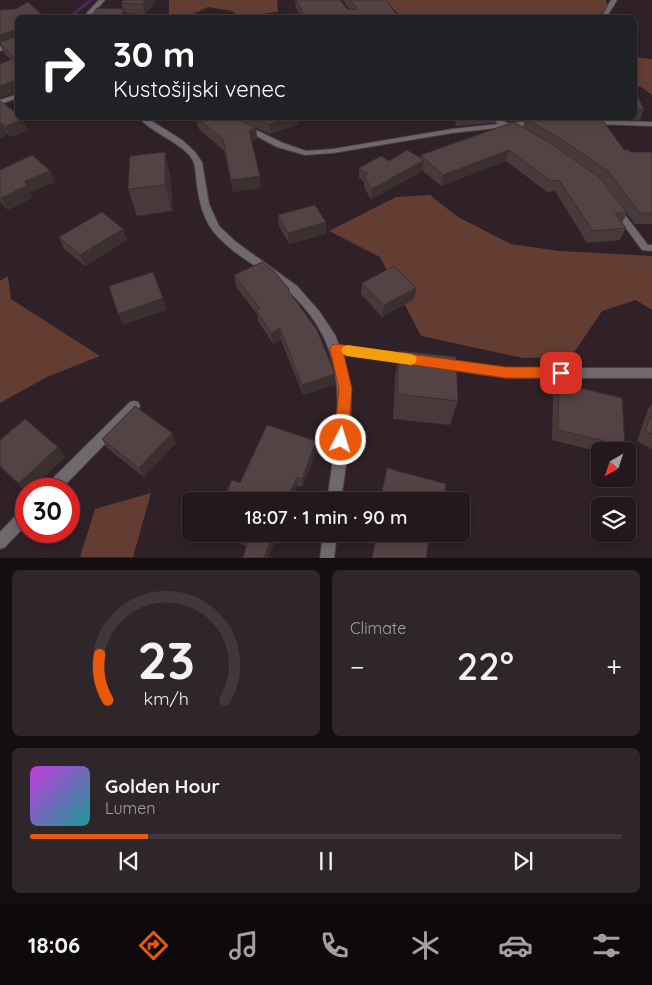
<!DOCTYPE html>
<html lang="en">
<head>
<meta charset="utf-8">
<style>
	:root { --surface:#23191d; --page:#2f262a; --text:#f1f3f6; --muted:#a3a0a4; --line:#40383b; --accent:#ea580c }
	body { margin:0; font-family:Quicksand,sans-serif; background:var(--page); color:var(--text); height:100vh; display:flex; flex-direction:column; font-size:19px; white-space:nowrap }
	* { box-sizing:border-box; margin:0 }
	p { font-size:16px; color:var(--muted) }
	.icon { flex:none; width:28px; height:28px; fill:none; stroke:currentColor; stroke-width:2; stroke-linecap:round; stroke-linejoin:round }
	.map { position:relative; height:558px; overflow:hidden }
	.details { display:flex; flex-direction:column; gap:12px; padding:12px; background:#130e10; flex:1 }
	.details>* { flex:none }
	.banner { position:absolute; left:15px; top:15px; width:622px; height:105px; border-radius:8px; box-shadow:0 2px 8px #0003,0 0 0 1px var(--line); background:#202124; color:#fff; overflow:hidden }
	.needle { width:32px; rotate:219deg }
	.fabs { position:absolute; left:591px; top:442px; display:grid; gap:10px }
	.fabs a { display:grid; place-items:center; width:45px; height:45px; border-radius:8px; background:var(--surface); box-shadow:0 2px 8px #0003,0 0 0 1px var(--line); font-size:25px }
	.speed { position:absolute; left:15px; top:478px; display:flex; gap:10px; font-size:25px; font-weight:700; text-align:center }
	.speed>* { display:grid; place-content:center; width:65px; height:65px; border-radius:50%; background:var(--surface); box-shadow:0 2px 8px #0003,0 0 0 1px var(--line); line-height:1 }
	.speed .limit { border:8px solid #d22; background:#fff; color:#111 }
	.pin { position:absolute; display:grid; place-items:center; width:42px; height:42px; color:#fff; margin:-21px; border-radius:10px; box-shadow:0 2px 8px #0006 }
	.me { position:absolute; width:55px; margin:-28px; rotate:5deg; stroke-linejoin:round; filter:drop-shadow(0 0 4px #0008) }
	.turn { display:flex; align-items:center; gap:18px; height:105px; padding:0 15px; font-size:22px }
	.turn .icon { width:65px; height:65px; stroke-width:2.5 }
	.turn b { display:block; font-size:35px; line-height:42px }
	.big { font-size:38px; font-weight:600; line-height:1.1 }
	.details .tile { flex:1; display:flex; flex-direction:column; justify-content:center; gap:8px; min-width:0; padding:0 18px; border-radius:8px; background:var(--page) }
	.details .dial { align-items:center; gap:0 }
	.dial svg { height:130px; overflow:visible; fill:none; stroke:var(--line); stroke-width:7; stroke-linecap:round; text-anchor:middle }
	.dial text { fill:var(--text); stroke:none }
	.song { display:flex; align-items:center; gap:15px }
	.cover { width:60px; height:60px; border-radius:8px; background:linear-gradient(135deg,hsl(290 70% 55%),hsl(180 70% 35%)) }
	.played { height:5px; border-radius:2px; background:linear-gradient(90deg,var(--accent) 20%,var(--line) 20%) }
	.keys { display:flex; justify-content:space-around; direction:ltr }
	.heat { display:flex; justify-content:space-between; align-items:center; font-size:28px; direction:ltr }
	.details .tiles { flex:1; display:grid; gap:12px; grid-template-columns:1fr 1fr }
	.tile:last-child { grid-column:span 2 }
	.trip { position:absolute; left:182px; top:492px; width:288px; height:50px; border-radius:8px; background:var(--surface); box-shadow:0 2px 8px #0003,0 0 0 1px var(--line); font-weight:600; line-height:50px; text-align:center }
	.menu { display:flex; height:80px; justify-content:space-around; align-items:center; background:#0e0a0c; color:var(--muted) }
	.menu .icon { width:35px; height:35px }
	.menu .on { color:var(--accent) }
	.menu b { font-size:22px; color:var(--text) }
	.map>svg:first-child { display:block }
	.green { fill:#633d32 }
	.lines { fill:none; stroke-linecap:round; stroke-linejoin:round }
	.stream { fill:#47295c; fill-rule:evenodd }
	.service-casing { stroke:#4a3c42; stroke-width:2 }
	.minor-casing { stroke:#4a3c42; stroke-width:2 }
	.tertiary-casing { stroke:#4a3c42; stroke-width:2 }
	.service { fill:#6f696e; fill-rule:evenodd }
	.minor { fill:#6f696e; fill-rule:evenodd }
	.tertiary { fill:#6f696e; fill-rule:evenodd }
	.wall { fill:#483a3a }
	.shaded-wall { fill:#3b2f30 }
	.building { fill:#544344; stroke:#3b2f30 }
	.route { fill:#ea580c; stroke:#983908 }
	.slow { fill:#f59e0b }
</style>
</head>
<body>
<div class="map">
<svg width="652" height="558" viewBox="0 0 652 558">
	<rect width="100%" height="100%" fill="#2f2127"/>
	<path class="green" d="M169,0H277L278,12L239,17L232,11L208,7L193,14V17H169Z
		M385,0H606L609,11L590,17L570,14L556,18L401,17Z
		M635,57L652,59V95L643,88L635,85Z
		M430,195L458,217L511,244L559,251L652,256V310L636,300L602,311L571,357L523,358L421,336L380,257L329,231L396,197Z
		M8,276L11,299L100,356L47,377L0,403V281Z
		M151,493L133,557H80L95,509Z"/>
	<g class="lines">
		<path class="stream" d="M89,0H93L71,18H66Z"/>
		<g class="service-casing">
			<path id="service" d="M611,0H617L606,18H601Z
				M18,94V98L0,104V100Z"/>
		</g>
		<g class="minor-casing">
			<path id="minor" d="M140,118H147L182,140L195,152L202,162L209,204L219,226L236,242L297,286L319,311L335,335L339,345L413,356L415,359L413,362L409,364L342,354C359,400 347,455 341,501H327C339,417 356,346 281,285C259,266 231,254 213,231C203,218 199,201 197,185C195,175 197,164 190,156C178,141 147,130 140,118Z
				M492,118H499L507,123L536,121L540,123L536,125L514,127L518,130L514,132L505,127L452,133L333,153L305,155L277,147L241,128L245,126H248L283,143L306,151L333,149L452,129L498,124Z
				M590,120L652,122V126L593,124H590Z
				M616,206L619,207L648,245H652V251L642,250L612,209Z
				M444,359L506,368H652V378H506L444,369L440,367L438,364L440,361Z
				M134,401L138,402L140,406L138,410L61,489H45L47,484L130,402Z
				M26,508V525L5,547L0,549V532L21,510Z
				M323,534H337L334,558H320Z"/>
		</g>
		<g class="tertiary-casing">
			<path id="tertiary" d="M99,0H105L89,18H82Z
				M18,42V46L0,51V47Z"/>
		</g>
		<use href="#service" class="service"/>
		<use href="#minor" class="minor"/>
		<use href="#tertiary" class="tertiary"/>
	</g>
	<path class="wall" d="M156,0L145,15L127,13L128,18H90L123,9L121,3Z
		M295,0H340L347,9L350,10L343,0H386L399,18H281V15L299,14L296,8Z
		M16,9L18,92L11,60L3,52L1,46H0V10Z
		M635,92L644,109L640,120L602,119L624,150L630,152H652V224H635L627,213L622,223L626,228L620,240L587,243L555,191L547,192L506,161L441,186L422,170V171L371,200L364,187V182L359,178V168L389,161L420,158L421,155L523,127L525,120L508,121L502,118H635Z
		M0,101L28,130L11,137L7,134L0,138Z
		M196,118H298L299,124L270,134L244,122L256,128L257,139L251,142L261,188L233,192L224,151L198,128Z
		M457,118H495L494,123L455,126Z
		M0,170L50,171L55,182L30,192L32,198L8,210L0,202Z
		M171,178L172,211L137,216L128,189Z
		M278,215L326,234L289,244L279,226Z
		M59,237L127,240L85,266L64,249Z
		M234,275L289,292L335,374V385L303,395L281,340L273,344L258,321L257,314L236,287Z
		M362,283L416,288L414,299L382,317L361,294Z
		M399,351L458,401L450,425L393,419L395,377Z
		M559,383L625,446L620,451H600V452L552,440L553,394Z
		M652,404V449L637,441L648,409Z
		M172,433L176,443L144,477L108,449L102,439Z
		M0,440L65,457L26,489V491L0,467Z
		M316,441L317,451L302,487L297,486L291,501H222L240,483Z
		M217,534H278L246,546Z"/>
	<path class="shaded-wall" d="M146,0H156L145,15L143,4Z
		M125,9L128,18H119Z
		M15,30L18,36L0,43V35Z
		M18,80V92L0,98V86Z
		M287,118H298L299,124L270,134V124Z
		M23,119L28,130L11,137L5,127Z
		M2,123L7,134L0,138V124Z
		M256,128L257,139L250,142L249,131Z
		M509,150L506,161L441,186L443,175Z
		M165,152L171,178L172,211L165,185Z
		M424,160L422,171L371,200L372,189Z
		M50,171L55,182L30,192L32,198L8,210L1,198L25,181Z
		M260,176L261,188L233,192L231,180Z
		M326,222V234L289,244L288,233Z
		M123,229L127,240L85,266L80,255Z
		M416,288L414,299L382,317L384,305Z
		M163,298L167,310L123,325L118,314Z
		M280,328L281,340L273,344L271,333Z
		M335,374V385L303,395L302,385Z
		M172,433L176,443L144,477L139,468Z
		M316,441L317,451L302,487V479Z
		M58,447L65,457L32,489H26V490L19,483Z
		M297,477V486L291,501H286Z
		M273,534H278L268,558H264Z"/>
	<path class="building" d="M124,0H146L143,4L121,3Z
		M296,0H340L347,9L356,10V7L350,0H386L399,18H282L281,15L303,13Z
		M28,2L45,18H18V80L0,86V64L14,58L0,43V42L15,37V30L0,35V10L16,9Z
		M97,8L125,9L119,18H90Z
		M635,92L644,109H635Z
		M0,101L18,114V118H22L23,119L5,127L2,123L0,124Z
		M197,118H235L256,128L249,131L260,176L231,180L223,139Z
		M255,118H287L270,124Z
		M525,118H601L624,150L627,149L630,152H652V213H640L608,171L564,141Z
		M514,122L556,147L600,178L627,213H615L626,228L593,231L559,180L551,181L509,150L443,175L421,155Z
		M407,150L424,160L372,189L364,176L368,174L359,168L381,156L389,161Z
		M165,152V185L128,189L130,156Z
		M32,155L50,171L25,181L26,186L1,198L0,197V170Z
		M315,205L326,222L288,233L278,215Z
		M102,212L123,229L80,255L59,237Z
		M262,262L274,271L289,289L288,290L317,330L335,374L302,385L280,328L271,333L256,310L260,308L234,275Z
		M394,266L416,288L384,305L362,283Z
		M153,272L163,298L118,314L109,286Z
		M399,351L456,357L458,401L397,394Z
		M559,383L622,398L625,446L558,430Z
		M135,406L172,433L139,468L102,439Z
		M652,412V434L645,431Z
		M25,419L58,447L19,483L0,466V440Z
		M267,425L316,441L302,479L297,477L286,501H222L232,480L240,483Z
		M387,468L446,484L444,501H380Z
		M233,534H273L264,558H243L248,540Z
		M377,534H430L426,558H372Z"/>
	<path class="route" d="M336,344L506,367H561L565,369L567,373L565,377L561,378H506L344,355L352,389L348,440L346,445L341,447L336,445L334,440L339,389L330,349L332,345Z"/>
	<path class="slow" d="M347,345L411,354L415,356L417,359L415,363L411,365L347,356L343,354L341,350L343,347Z"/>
</svg>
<div class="fabs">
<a><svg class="needle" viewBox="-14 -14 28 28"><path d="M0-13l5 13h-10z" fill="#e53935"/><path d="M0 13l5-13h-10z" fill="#a3a0a4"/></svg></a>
<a><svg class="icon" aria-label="layers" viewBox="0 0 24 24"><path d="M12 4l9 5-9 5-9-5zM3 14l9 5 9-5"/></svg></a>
</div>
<div class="speed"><div class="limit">30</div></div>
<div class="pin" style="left:561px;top:373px;background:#d93025"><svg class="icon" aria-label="arrive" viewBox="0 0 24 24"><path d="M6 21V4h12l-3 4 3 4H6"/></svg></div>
<svg class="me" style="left:341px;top:440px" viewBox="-20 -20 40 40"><circle r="17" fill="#ea580c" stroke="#fff" stroke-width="3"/><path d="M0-11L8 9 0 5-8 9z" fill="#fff"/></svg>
<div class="trip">18:07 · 1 min · 90 m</div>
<div class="banner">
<div class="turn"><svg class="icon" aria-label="right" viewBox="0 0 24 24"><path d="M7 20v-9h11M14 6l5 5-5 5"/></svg><div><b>30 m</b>Kustošijski venec</div></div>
</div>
</div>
<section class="details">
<div class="tiles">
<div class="tile dial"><svg viewBox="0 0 100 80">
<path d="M14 69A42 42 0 1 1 86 69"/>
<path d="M14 69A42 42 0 0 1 9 41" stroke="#ea580c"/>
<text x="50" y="56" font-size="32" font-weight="700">23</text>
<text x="50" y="72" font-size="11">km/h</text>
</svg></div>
<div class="tile"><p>Climate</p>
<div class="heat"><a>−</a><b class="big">22°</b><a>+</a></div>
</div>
<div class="tile">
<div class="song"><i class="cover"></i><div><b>Golden Hour</b><p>Lumen</p></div></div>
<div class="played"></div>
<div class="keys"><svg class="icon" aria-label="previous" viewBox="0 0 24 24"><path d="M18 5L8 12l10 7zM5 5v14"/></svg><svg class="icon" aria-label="pause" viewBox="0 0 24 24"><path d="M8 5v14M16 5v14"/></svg><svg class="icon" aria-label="next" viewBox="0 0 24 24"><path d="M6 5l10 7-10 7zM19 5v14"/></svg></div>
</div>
</div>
</section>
<nav class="menu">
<b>18:06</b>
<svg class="icon on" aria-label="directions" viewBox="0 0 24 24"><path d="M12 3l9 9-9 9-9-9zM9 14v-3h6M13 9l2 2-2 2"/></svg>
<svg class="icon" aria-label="music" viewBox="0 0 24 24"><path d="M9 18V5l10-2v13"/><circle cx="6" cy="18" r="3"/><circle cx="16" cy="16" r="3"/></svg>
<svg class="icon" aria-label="phone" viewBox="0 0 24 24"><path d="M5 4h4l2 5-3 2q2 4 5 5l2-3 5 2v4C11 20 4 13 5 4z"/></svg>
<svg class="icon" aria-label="climate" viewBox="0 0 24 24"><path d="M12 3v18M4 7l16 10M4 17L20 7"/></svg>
<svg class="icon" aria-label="car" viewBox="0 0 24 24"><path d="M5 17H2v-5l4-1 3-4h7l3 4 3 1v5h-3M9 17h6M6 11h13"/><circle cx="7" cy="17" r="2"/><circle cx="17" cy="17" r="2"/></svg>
<svg class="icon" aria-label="filters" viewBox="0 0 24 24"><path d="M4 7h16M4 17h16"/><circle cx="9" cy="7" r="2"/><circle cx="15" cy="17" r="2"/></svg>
</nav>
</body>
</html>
